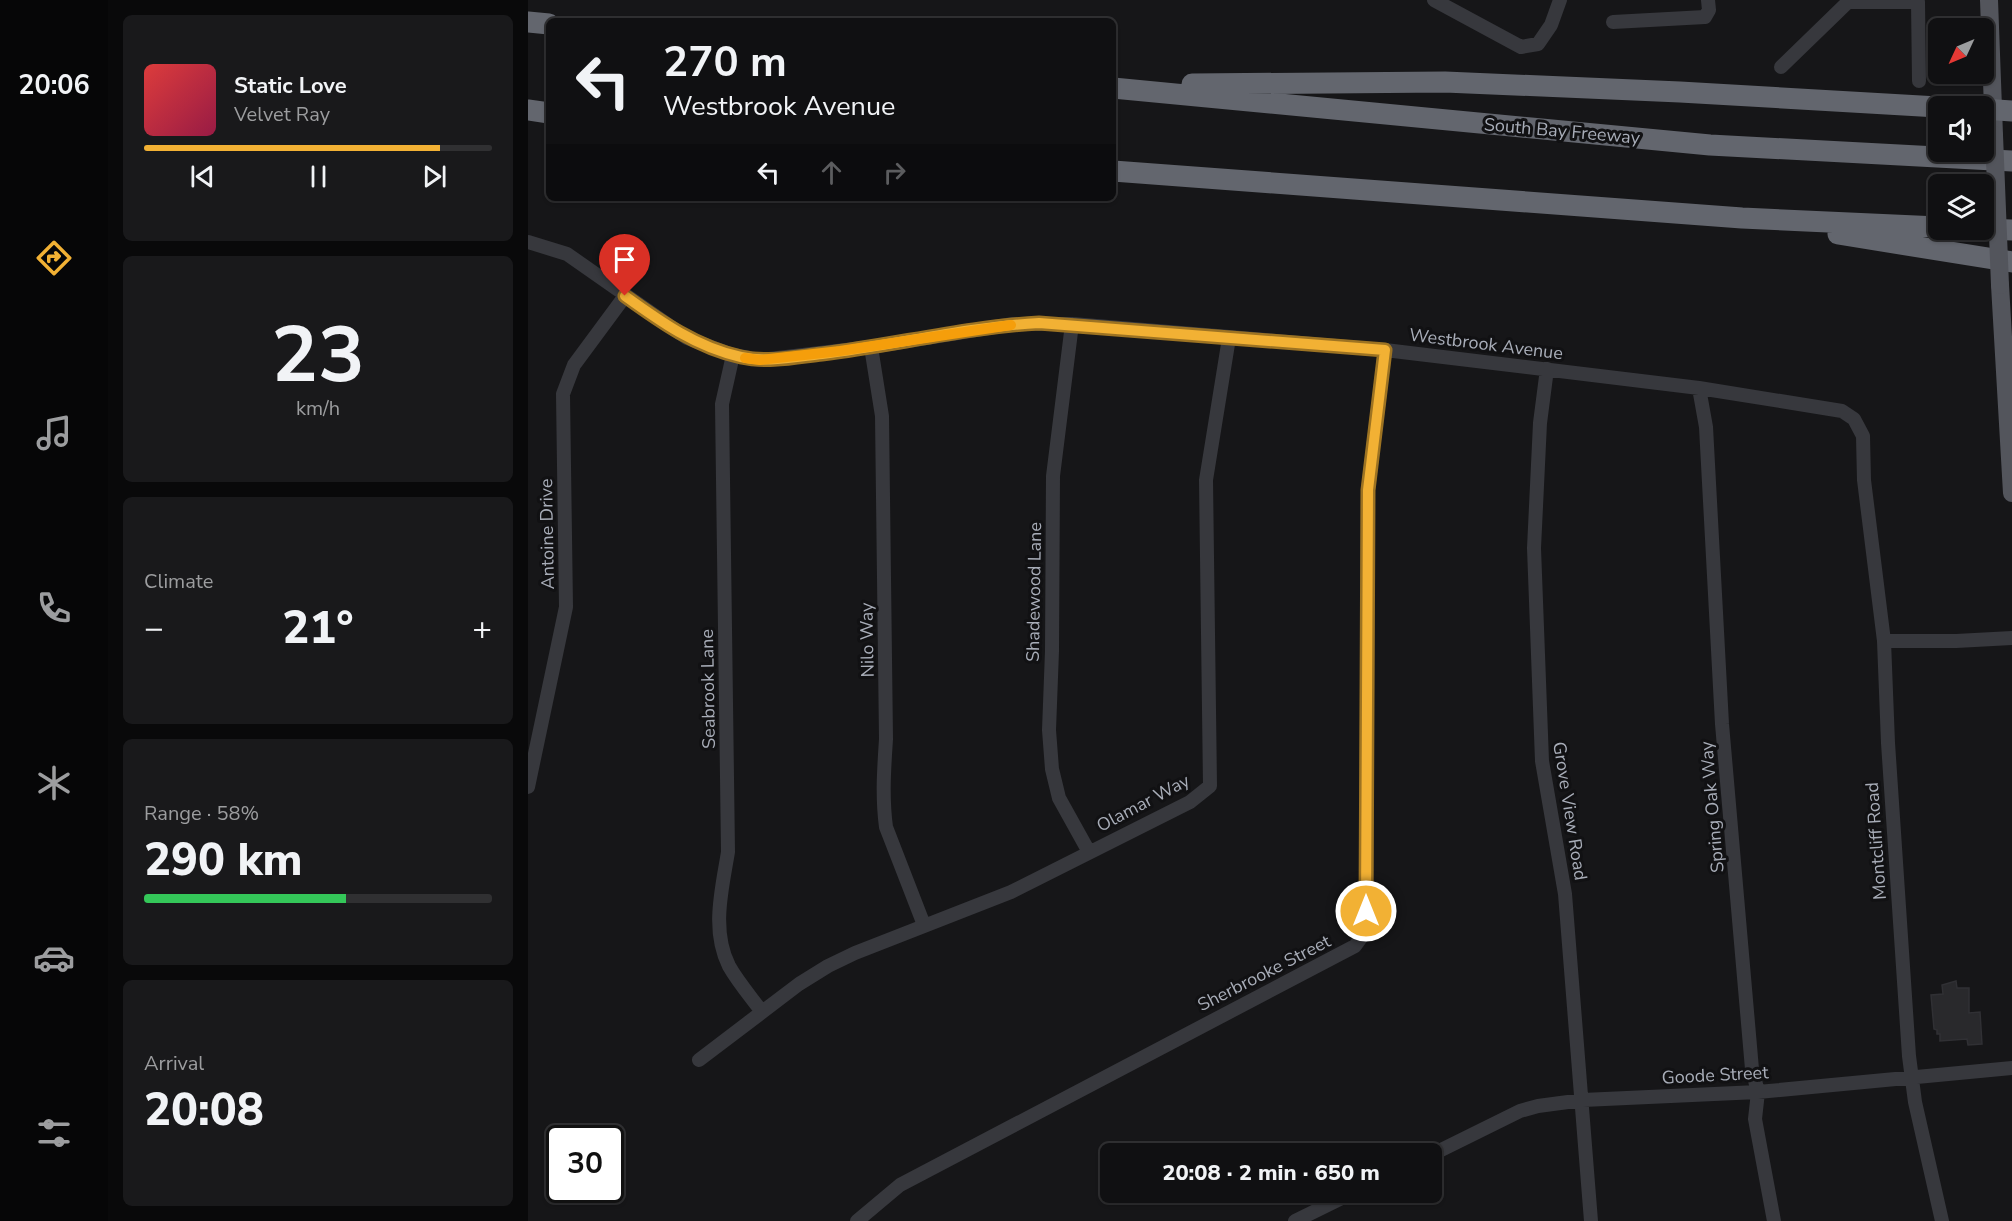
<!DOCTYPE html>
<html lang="en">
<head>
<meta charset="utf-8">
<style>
	:root { --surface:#101012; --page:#19191b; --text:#f1f3f6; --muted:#9c9d9f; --line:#303032; --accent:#f2b134 }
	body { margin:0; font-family:"Nunito Sans",sans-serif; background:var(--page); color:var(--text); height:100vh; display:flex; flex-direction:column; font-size:22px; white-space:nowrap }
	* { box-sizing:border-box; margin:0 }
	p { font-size:20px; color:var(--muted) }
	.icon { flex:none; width:33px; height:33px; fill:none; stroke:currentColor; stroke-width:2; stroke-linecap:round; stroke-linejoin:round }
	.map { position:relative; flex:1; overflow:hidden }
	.panel { display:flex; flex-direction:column; gap:15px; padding:15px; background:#09090a; width:420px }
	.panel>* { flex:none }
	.guide { position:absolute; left:18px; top:18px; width:570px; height:183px; border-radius:9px; box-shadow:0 2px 4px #0004,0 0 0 2px var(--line); background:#101012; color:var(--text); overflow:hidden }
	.needle { width:39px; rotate:226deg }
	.buttons { position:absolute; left:1400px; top:18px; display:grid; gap:12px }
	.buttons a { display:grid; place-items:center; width:66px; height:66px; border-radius:9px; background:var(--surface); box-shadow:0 2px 4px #0004,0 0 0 2px var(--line); font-size:30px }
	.speed { position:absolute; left:18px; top:1125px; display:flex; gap:12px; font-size:30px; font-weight:700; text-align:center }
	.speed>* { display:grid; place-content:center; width:78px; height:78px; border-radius:50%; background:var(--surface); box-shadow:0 2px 4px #0004,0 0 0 2px var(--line); line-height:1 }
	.speed .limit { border:3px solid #111; border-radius:9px; background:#fff; color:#111 }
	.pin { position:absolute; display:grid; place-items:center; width:51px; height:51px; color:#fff; margin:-62px -26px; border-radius:50% 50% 50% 0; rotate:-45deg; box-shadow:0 0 6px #0007 }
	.pin .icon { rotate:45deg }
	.me { position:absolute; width:66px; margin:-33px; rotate:0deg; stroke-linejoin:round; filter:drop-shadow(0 0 4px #0008) }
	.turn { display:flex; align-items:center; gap:21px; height:126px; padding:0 18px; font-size:27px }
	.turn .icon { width:78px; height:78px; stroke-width:2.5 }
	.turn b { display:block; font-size:42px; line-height:51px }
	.lanes { display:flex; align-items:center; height:57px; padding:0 18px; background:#0003; justify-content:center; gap:30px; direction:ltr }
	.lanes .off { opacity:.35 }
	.big { font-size:45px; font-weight:800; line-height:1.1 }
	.panel .widget { flex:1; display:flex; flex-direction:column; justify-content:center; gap:9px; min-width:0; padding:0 21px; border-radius:9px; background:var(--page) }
	.panel .dial { align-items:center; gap:0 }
	.dial b { font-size:78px; line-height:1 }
	.song { display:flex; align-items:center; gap:18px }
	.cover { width:72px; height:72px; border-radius:9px; background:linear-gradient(135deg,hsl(0 70% 55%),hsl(340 70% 35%)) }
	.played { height:6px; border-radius:3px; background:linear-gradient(90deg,var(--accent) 85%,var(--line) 85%) }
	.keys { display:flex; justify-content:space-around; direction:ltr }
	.heat { display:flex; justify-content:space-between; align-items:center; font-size:33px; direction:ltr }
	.charge { height:9px; border-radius:4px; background:linear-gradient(90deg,#34c759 58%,var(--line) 0) }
	.trip { position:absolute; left:572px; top:1143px; width:342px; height:60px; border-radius:9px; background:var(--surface); box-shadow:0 2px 4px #0004,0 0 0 2px var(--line); font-weight:800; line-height:60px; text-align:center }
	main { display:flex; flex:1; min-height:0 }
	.tab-bar { display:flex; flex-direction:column; width:108px; justify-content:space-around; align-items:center; background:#060607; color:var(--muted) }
	.tab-bar .icon { width:42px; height:42px }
	.tab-bar .active { color:var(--accent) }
	.tab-bar b { font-size:27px; color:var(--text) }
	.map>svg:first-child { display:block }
	.building { fill:#29292c; stroke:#303034; stroke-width:1.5 }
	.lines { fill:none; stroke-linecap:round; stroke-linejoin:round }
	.minor { stroke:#37383d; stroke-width:14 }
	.major { stroke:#53555c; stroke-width:18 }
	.highway { stroke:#63666e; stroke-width:21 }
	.major-bridge { stroke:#53555c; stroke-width:18 }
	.route-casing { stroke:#9d7322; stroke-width:15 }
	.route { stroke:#f2b134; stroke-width:10 }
	.slow { stroke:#f59e0b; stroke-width:10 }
	.labels { text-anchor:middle; stroke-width:6; stroke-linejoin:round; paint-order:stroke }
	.street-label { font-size:18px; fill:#a8adb8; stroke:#111113 }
</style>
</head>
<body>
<main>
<nav class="tab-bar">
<b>20:06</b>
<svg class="icon active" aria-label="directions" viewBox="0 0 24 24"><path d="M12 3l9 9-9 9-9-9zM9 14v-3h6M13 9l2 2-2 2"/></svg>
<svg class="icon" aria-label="music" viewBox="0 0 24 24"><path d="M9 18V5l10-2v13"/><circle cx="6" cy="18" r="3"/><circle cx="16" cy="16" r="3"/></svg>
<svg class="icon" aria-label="phone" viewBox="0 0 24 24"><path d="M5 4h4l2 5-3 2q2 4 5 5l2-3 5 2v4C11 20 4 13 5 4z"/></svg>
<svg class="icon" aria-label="climate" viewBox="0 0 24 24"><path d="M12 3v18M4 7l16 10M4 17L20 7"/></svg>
<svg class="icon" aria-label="car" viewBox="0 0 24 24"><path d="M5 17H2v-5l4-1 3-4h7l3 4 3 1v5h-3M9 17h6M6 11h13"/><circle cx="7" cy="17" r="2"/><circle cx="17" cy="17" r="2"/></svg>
<svg class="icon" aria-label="filters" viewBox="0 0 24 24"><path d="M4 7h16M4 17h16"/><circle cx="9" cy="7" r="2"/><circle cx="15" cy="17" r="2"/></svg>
</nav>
<section class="panel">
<div class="widget">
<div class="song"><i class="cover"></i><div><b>Static Love</b><p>Velvet Ray</p></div></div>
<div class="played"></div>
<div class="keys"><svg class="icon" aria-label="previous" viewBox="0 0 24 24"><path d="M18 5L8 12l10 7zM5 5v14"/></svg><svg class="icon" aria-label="pause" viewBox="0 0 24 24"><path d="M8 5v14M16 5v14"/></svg><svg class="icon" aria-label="next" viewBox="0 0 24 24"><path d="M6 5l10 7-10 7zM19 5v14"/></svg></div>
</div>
<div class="widget dial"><b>23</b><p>km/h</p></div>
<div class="widget"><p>Climate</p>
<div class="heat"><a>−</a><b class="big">21°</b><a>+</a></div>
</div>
<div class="widget"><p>Range · 58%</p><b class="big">290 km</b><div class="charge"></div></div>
<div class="widget"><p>Arrival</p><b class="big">20:08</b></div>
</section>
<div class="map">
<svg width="1484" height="1221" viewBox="0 0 1484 1221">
	<rect width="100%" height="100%" fill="#161618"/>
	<path class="building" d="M1428,981L1429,988H1441V1013L1452,1012L1454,1044L1440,1045L1439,1039L1412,1041V1034H1409V1030L1406,1029L1403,995L1415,994L1414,985Z"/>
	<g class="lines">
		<path class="minor" d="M906,0L993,47L1010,44L1023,25L1032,0
			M1320,0V2H1390L1391,81
			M1085,22L1177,17L1181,10L1180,0
			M1253,67L1320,2
			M0,242L39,254L159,338L205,355L232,360L343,347L485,324H544L857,350L1171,388L1314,411L1326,419L1335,436L1336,480L1356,641L1360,743L1381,1056L1387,1102L1414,1221
			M544,324L525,476L524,651L521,730L524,769L531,798L561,852
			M343,347L354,416L358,739C356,769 354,797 358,827L396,925
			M205,355L194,404L200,852C194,889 183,930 201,966C210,982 223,997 234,1012
			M1019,369L1012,423L1006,548L1014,761L1037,894L1063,1221
			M1171,388L1178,427L1194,724L1224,1069L1230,1092L1227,1119L1246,1221
			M1356,641H1428L1484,638
			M0,787L38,607L35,394L46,365L97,296
			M171,1060L271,984L300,966L327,953L483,892L662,802L682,786L678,480L701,338
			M903,1155L992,1111L1010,1106L1055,1100L1230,1092L1484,1068
			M329,1221L372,1185L827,946L835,935L838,920L840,490L857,350
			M767,1221L826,1192"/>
		<path class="major" d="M1461,0L1466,135
			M1472,285L1484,493"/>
		<path class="highway" d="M0,22L21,24
			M664,84L917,82L1152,92L1410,107
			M585,88L1182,145L1484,161
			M1455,109L1484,111
			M0,110L21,113
			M585,171L1214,218L1410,227
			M1455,229L1484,230
			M1310,234L1484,262"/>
		<path class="major-bridge" d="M1466,135L1472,285"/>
	</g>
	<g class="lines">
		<g class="route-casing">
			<path id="route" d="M97,296C133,322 168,347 213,357C240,363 268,357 294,354C367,345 439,327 511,323L857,350L840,490L838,911"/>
		</g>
		<use href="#route" class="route"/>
		<path class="slow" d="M217,358L232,360L312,351L483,325"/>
	</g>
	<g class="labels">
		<g class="street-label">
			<text transform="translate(1034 131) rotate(5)" y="6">South Bay Freeway</text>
			<text transform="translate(958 344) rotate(7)" y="6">Westbrook Avenue</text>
			<text transform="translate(19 534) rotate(-91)" y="6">Antoine Drive</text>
			<text transform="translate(506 592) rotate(-89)" y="6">Shadewood Lane</text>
			<text transform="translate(339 640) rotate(-91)" y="6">Nilo Way</text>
			<text transform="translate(180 689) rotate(-91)" y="6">Seabrook Lane</text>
			<text transform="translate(615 803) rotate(-28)" y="6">Olamar Way</text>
			<text transform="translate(1184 807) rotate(-95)" y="6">Spring Oak Way</text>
			<text transform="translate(1042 811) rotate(81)" y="6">Grove View Road</text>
			<text transform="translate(1348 841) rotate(-94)" y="6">Montcliff Road</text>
			<text transform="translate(736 973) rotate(-27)" y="6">Sherbrooke Street</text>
			<text transform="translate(1187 1075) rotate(-3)" y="6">Goode Street</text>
		</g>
	</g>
</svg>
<div class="buttons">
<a><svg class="needle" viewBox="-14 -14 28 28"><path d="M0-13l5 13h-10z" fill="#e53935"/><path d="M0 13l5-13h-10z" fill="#9c9d9f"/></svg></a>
<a><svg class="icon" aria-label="sound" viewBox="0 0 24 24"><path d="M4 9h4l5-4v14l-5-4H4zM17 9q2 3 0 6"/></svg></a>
<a><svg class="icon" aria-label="layers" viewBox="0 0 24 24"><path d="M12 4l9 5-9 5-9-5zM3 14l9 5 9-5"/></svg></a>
</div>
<div class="speed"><div class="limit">30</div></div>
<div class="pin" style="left:97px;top:296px;background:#d93025"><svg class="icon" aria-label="arrive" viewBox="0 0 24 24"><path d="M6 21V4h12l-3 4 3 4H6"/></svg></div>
<svg class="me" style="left:838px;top:911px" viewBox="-20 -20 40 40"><circle r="17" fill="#f2b134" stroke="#fff" stroke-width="3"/><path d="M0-11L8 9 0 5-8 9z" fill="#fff"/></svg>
<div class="trip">20:08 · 2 min · 650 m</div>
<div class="guide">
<div class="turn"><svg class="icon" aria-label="left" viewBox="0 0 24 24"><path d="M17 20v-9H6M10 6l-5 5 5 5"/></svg><div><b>270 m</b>Westbrook Avenue</div></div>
<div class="lanes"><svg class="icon" aria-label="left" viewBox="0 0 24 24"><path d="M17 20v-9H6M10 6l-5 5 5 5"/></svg><svg class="icon off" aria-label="ahead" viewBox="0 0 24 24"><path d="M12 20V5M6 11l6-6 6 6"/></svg><svg class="icon off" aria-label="right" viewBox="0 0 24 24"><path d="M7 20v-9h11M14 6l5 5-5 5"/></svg></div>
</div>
</div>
</main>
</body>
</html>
